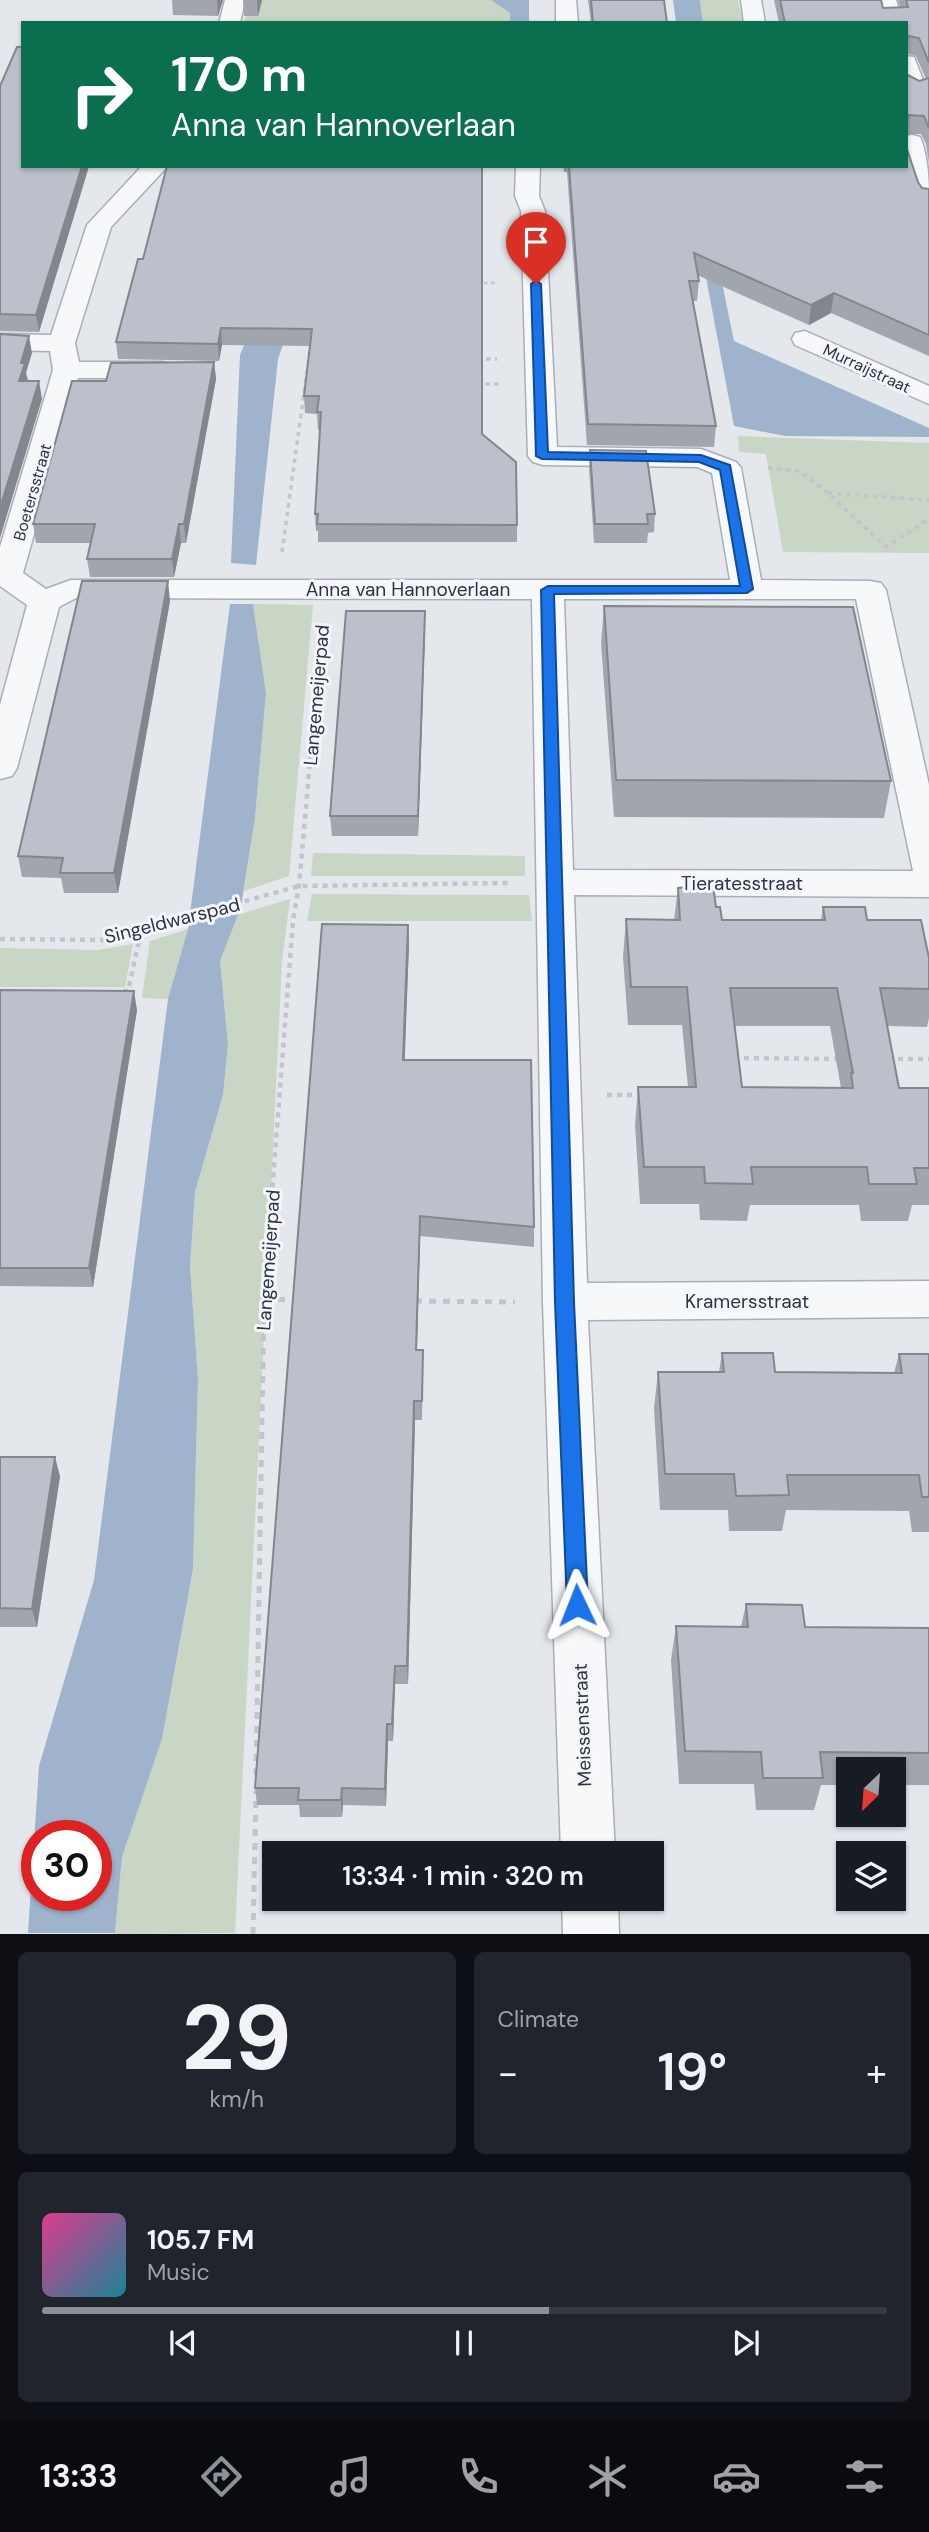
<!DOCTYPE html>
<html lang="en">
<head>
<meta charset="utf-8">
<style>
	:root { --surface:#171b24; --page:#20242c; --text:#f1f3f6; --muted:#9ea1a6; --line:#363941; --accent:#8c9099 }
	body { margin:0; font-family:"DM Sans",sans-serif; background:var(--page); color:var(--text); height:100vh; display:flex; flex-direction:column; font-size:26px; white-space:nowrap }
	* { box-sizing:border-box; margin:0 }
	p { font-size:23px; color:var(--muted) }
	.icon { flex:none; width:38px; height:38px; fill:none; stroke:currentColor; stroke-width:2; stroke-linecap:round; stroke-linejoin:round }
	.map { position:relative; height:1934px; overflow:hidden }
	.side { display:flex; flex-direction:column; gap:18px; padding:18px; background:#0d0f14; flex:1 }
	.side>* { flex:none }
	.guide { position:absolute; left:21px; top:21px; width:887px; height:147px; border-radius:0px; box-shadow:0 2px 5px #0004; background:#0b6e4f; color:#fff; overflow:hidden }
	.needle { width:46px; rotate:205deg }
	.buttons { position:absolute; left:836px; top:1757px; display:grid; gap:14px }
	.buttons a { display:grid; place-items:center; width:70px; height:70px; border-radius:0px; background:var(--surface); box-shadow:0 2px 5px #0004; font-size:35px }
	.speed { position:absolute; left:21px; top:1820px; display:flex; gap:14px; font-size:35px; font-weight:700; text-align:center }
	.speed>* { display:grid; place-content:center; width:91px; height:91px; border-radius:50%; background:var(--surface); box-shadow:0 2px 5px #0004; line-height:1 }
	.speed .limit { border:10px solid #d22; background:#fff; color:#111 }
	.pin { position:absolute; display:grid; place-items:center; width:60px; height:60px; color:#fff; margin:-72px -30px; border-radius:50% 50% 50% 0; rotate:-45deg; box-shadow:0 0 7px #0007 }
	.pin .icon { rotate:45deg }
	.me { position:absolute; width:77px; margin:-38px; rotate:358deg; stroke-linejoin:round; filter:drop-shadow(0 0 5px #0008) }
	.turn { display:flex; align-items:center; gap:24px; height:147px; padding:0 35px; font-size:32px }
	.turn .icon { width:91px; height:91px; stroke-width:2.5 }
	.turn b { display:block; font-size:49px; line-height:60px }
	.big { font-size:52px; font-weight:600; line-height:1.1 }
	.side .card { flex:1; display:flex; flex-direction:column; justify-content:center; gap:10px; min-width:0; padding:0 24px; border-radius:10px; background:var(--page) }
	.side .dial { align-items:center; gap:0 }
	.dial b { font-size:91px; line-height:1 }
	.song { display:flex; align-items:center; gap:21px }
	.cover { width:84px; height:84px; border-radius:10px; background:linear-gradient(135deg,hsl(330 70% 55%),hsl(190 70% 35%)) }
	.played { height:7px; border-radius:4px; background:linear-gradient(90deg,var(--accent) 60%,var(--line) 60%) }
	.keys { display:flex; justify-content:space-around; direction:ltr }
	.heat { display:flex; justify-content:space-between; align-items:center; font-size:38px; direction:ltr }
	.side .tiles { flex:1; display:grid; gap:18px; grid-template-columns:1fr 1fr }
	.card:last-child { grid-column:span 2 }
	.trip { position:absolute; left:262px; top:1841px; width:402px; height:70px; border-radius:0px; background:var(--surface); box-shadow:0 2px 5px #0004; font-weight:600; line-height:70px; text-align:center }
	.menu { display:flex; height:112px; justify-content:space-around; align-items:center; background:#090b0e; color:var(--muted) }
	.menu .icon { width:49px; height:49px }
	.menu .current { color:var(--accent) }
	.menu b { font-size:32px; color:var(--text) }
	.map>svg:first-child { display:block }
	.green { fill:#c9d6c5 }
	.water { fill:#9fb4cc; fill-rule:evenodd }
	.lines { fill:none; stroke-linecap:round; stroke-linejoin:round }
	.street-casing { stroke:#a9aeb7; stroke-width:3 }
	.path-far3 { stroke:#c2c5cb; stroke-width:2.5; stroke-dasharray:3.5 3.5; stroke-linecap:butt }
	.path-far2 { stroke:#c2c5cb; stroke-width:3.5; stroke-dasharray:4.5 4.5; stroke-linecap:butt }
	.path-far1 { stroke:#c2c5cb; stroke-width:4.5; stroke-dasharray:5 5; stroke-linecap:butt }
	.path { stroke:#c2c5cb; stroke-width:5; stroke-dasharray:7 7; stroke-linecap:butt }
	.street { fill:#f7f8fa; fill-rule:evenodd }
	.wall { fill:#a1a5ae; fill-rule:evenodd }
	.shaded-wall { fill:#83868d }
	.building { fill:#bbc0ca; stroke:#83868d; stroke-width:2; fill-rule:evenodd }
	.route { fill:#1a73e8; stroke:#114b97; stroke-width:2 }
	.labels { text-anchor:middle; stroke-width:6; stroke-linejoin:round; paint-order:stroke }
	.far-street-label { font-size:16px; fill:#2b3445; stroke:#f4f6f9 }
	.street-label { font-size:19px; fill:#2b3445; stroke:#f4f6f9 }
</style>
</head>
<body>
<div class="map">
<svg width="929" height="1934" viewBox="0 0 929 1934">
	<rect width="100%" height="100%" fill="#e4e7ec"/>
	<path class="green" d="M256,0H491L510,13V23H244L249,2Z
		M700,0H738L743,23H703Z
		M738,436L929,443V553L783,552L766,454L739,452Z
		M253,604L313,605L289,876L244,891L255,818L266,693Z
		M313,853L525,856V876H311Z
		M312,894L529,895L532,921H307Z
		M290,899L282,961L235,1933L115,1934L122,1857L162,1739L193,1569L198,1379L190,1267L195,1192L223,1095L228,1044L220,961L237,915Z
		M188,929L168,999L142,998L150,941Z
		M133,944L125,987H0V948L98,950Z"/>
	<path class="water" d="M491,0H529V23H510V13Z
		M673,0H700L703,23H676Z
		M321,166L327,219L278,359L256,565L231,563L240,355Z
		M685,166H698L734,341L929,428V437L785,436L734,426Z
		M230,604H253L266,693L255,818L241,907L220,961L228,1044L223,1095L195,1192L190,1267L198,1379L193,1569L162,1739L122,1857L115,1933H28L39,1766L94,1580L168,999L188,929ZM37,1836H96V1895H37Z"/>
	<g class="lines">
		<g class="street-casing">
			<path id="street" d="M225,0H245L240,23H219Z
				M556,0H576L578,23H556Z
				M741,0H761L765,23H744Z
				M876,0H896L903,23H882Z
				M906,56L914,57L927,90L924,95L916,97L906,92Z
				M912,135L920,137C929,157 929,185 929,207L920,205L917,200L906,164V136Z
				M142,166H168L111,227L75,343L79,362H162L172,364L176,370L172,376L162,378H78L23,573L46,589L71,580H730L712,473L697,467L543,465L533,462L528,456L521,211L515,196L516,166H540L539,196L545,211L557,447L701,449L736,462L741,468L761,580L870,581L881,583L886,590L929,785V897L574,895L587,1283L929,1281V1317L588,1320L615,1853H561L543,1302L532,599L76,598L59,607L17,768L12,776L0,779V705L27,605L0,586V547L53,370L50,351L0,350V334L51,335L87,225ZM564,599H856L913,871L573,870Z
				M805,331L929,386V404L795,345L792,339L795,333Z
				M562,1899H618L619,1934H563Z"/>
		</g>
		<path class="path-far3" d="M477,283H497"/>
		<path class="path-far2" d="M477,359H497
			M476,384H499
			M768,468L799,471L827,492L885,546
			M828,493L929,500
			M885,548L929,519
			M282,552L310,350
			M313,730L322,625"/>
		<path class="path-far1" d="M0,939L106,940L299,886L508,883
			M123,991H128L141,931
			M734,1058L841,1059
			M888,1059H929
			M607,1095H640
			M267,1257L293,921L299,886L313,728"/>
		<path class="path" d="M264,1299L298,1300
			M415,1301L515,1302
			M256,1775L264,1299L267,1255
			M253,1934L256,1791"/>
		<use href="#street" class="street"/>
	</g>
	<path class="wall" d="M172,0H223L218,16L173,15Z
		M243,0H262L258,16H244Z
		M588,0H664L667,23H591Z
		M774,0H881L883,8L900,7L898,0H929V163L926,144L921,134H907L906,74L919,81L926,79L916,56L906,53V23H779Z
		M0,86L23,166H89L39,332L0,331Z
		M167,166L482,434L517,525V542H318V531H316L315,514L320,430H318L317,414L305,413L304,396L310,346L222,345L219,361L118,359L116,342L143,259Z
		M563,166H906L922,188L929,189V356L831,313L809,325L697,275L699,281L697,301H693L716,426L714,447L587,445L567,172H564Z
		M214,362L216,379L186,543H181L174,577H90L87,559L91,543H36L33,524L106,381Z
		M590,450L655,514L654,532L648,533L647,543H594L589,468Z
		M170,601L118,893H64L61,878L22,877L18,856Z
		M604,606L891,781L884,818L614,817L601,643Z
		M425,611V631L418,836H332L330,816Z
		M678,888L716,907L722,920H821L823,907L867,920L929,958V1018L927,1027L887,1026L899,1088H929V1205H912L908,1221H861L859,1205H750L747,1221L700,1220L699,1204H640L635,1125L638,1087H688L682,1025H628L623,957L626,919L674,920ZM734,1026H830L841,1088L742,1087Z
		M408,925L409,945L404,1060L534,1227V1247L420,1236L417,1350L423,1369L422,1420H415L408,1684H395L393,1741H388L386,1806L343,1805L342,1817H300L299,1805H257L255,1788Z
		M0,990L137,1010L93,1287L0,1286Z
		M722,1353L775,1372L894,1373L899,1354H929V1532H912L909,1511L786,1510L782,1531H729L728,1510H660L654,1408L658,1372H719Z
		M0,1457L60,1476L37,1627H0Z
		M746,1604L805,1627L929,1628V1785H894V1769H849V1785H821L814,1810H756L754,1784H679L671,1660L676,1626L741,1627Z"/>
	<path class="shaded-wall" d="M217,0H223L218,16Z
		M257,0H262L258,16Z
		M909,36L906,52V38Z
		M82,166H89L39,332L36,315Z
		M834,293L831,313L809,325L811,305Z
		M221,328L222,345L219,361L218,344Z
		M29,336L32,353L26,373L28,380L22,399L19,381L21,363Z
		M214,362L216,379L186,543L184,524Z
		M39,381L42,399L0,538V508Z
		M179,524L181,543L174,577L172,559Z
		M168,581L170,601L118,893L114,873Z
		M425,611V631L418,836V816Z
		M408,925L409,945L404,1080L403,1060Z
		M134,991L137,1010L93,1287L89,1268Z
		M420,1216V1236L416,1370V1350Z
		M414,1401L415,1420L408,1684L407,1666Z
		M55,1457L60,1476L37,1627L32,1609Z
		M395,1666V1684L393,1741L392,1724Z
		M387,1724L388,1741L386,1806L385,1789Z
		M342,1788L343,1805L342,1817L341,1800Z"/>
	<path class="building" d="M591,0H664L667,23H593Z
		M780,0H881L883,8L908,7L906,0H929V63L919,38L909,36L906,38V23H785Z
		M17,47H23V166H82L36,315L0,314V86Z
		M906,74L919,81L929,78V128L924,116L908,115L906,141Z
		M906,146L918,182L922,188L929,189V335L834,293L811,305L694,253L699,281H689L716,426L588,424L569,166H906Z
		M167,166H482V434L516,462L517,525L317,524L318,514H315L321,412H317L319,396H304L312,329L221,328L218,344L116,342L138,259H143Z
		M0,334L29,336L21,363H25L19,381H39L0,508Z
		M214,362L184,524H179L172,559H87L95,524H33L72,381H106L111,363Z
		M590,450L646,451L655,514H647L648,524H595Z
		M82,581H168L114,873H60L63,858L18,856Z
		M604,606L853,607L891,781L616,780Z
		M346,611H425L418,816H330Z
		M713,885L716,907H720L722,920H825L823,907H865L867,920H921L929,958V989L880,988L899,1088H929V1168H914L917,1184H869L867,1167H751L753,1184L705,1183L704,1167H644L638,1087H696L687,987H631L626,919L680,920L678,888ZM730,988H837L853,1073H851L853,1088L742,1087Z
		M322,924L408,925L403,1060H531L534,1227L420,1216L416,1350H423L422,1401H414L407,1666H395L392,1724H387L385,1789L342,1788L341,1800H298L299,1788H255Z
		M0,990L134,991L89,1268H0Z
		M722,1353H773L775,1372L902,1373L899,1354H929V1497H922L919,1475H787L789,1495L736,1496L734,1474H665L658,1372H724Z
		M0,1457H55L32,1609L0,1608Z
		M746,1604L802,1605L805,1627L929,1628V1753L820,1752L823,1778H763L761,1752L685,1751L676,1626L748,1627Z"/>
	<path class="route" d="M536,280L541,284L548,452L701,455L730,465L753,589L747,593L554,594L574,1302L588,1605L585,1612L577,1615L570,1612L567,1605L555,1302L541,590L548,586H740L720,470L699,462L542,459L536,456L531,284Z"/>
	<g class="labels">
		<g class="far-street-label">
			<text transform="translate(867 368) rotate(25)" y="6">Murraijstraat</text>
			<text transform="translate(32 492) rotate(-74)" y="6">Boetersstraat</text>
		</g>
		<g class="street-label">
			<text x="408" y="596">Anna van Hannoverlaan</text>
			<text transform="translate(316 695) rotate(-85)" y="7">Langemeijerpad</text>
			<text x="742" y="890">Tieratesstraat</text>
			<text transform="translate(172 920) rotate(-14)" y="7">Singeldwarspad</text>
			<text transform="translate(268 1260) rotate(-86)" y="7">Langemeijerpad</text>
			<text x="747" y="1308">Kramersstraat</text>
			<text transform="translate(582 1725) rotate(-92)" y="7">Meissenstraat</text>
		</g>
	</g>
</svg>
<div class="buttons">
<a><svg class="needle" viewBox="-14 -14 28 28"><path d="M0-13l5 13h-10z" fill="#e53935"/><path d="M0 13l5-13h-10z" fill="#9ea1a6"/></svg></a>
<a><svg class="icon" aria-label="layers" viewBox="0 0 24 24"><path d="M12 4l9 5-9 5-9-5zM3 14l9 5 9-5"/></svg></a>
</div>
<div class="speed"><div class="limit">30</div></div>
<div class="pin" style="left:536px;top:284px;background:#d93025"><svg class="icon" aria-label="arrive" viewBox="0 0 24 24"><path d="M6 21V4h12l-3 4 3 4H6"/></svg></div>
<svg class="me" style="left:577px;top:1605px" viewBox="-20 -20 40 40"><path d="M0-17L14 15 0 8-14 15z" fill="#1a73e8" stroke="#fff" stroke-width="4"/></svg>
<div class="trip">13:34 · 1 min · 320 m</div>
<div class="guide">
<div class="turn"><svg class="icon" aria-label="right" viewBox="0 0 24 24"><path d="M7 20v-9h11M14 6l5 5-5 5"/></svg><div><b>170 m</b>Anna van Hannoverlaan</div></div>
</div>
</div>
<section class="side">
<div class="tiles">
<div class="card dial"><b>29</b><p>km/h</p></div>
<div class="card"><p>Climate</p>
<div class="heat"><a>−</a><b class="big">19°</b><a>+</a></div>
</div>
<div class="card">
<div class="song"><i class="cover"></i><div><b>105.7 FM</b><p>Music</p></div></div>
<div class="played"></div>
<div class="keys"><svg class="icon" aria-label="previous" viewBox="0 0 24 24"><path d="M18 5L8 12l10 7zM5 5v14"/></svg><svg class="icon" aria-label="pause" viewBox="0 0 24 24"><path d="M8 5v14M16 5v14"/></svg><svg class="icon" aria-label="next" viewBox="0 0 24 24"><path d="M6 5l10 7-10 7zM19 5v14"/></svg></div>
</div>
</div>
</section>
<nav class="menu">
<b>13:33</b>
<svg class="icon current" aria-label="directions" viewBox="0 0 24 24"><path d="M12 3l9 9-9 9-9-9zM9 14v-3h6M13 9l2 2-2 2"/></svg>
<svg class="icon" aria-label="music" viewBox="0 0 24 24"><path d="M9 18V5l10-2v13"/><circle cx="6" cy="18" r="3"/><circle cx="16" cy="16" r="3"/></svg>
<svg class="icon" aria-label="phone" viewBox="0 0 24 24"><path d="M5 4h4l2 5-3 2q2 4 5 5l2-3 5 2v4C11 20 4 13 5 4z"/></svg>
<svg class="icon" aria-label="climate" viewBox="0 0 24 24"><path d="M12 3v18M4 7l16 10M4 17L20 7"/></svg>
<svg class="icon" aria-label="car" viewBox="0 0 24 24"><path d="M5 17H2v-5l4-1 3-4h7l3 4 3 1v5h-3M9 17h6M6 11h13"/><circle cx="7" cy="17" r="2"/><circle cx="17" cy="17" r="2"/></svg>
<svg class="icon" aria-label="filters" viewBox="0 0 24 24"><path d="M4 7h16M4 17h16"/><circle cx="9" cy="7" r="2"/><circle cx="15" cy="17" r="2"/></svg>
</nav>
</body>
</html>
